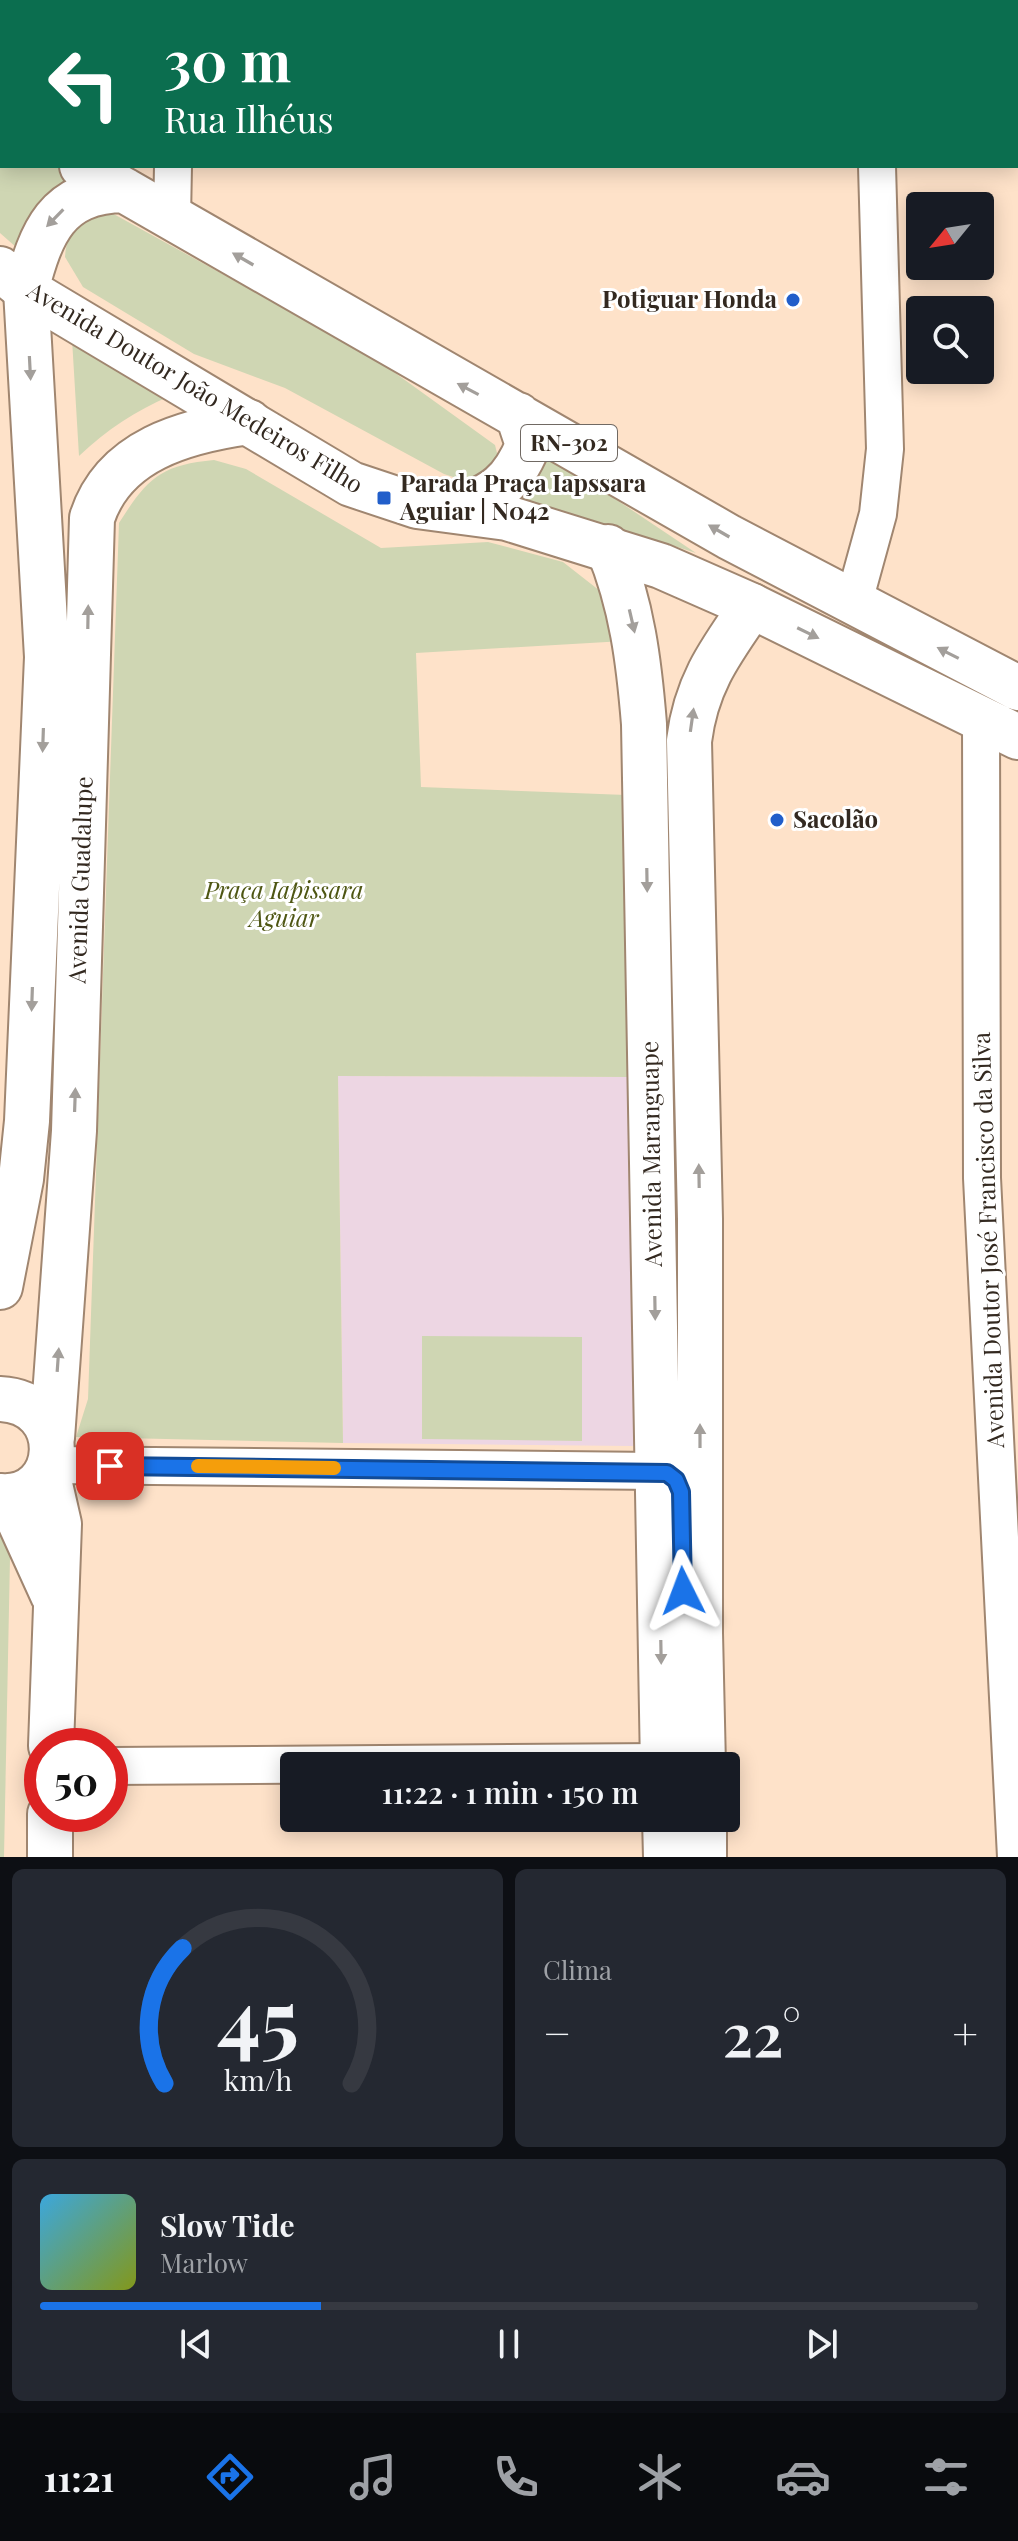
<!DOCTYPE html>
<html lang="pt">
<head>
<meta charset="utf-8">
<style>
	:root { --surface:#171b24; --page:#242831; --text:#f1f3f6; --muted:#9ea1a6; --line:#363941; --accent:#1a73e8 }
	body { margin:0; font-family:"Playfair Display",serif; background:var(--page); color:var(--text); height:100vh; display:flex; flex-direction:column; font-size:30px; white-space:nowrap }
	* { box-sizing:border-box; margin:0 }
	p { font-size:26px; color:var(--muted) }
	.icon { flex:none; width:44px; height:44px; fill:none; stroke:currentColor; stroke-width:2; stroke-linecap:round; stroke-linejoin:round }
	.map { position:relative; height:1857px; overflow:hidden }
	.details { display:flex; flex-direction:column; gap:12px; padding:12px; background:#0d0f14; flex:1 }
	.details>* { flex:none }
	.banner { position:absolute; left:0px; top:0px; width:1018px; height:168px; box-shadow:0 4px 20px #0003; background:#0b6e4f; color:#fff; overflow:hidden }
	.needle { width:52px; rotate:240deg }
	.fabs { position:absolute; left:906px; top:192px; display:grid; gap:16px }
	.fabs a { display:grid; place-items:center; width:88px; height:88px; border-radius:8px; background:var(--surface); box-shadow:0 4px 20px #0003; font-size:40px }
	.speed { position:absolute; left:24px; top:1728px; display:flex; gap:16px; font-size:40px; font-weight:700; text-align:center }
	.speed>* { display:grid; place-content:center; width:104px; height:104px; border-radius:50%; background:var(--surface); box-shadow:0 4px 20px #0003; line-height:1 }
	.speed .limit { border:12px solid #d22; background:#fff; color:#111 }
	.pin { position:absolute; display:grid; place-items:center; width:68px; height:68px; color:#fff; margin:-34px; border-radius:16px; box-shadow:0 4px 12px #0006 }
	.me { position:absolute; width:88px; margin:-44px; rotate:357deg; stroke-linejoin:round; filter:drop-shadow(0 0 6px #0008) }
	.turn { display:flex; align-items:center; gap:28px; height:168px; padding:0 32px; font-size:36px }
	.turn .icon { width:104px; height:104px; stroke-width:2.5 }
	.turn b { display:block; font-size:56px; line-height:68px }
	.big { font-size:60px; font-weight:600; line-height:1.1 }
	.details .tile { flex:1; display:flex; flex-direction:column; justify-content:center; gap:12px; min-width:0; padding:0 28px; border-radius:12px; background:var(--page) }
	.details .dial { align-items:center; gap:0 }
	.dial svg { height:208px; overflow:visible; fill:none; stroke:var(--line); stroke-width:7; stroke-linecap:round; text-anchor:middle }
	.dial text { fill:var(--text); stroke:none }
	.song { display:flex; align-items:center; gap:24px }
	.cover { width:96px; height:96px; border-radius:12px; background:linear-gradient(135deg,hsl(200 70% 55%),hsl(70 70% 35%)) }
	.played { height:8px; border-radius:4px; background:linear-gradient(90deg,var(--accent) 30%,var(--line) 30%) }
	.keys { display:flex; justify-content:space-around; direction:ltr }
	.heat { display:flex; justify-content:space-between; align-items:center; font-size:44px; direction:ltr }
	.details .tiles { flex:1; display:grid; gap:12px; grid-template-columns:1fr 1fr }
	.tile:last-child { grid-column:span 2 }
	.trip { position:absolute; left:280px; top:1752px; width:460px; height:80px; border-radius:8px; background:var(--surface); box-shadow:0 4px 20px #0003; font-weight:600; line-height:80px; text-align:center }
	.tabs { display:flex; height:128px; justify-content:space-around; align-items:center; background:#090b0e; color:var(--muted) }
	.tabs .icon { width:56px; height:56px }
	.tabs .on { color:var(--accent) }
	.tabs b { font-size:36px; color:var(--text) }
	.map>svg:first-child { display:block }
	.education { fill:#edd6e3 }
	.green { fill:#cfd6b3 }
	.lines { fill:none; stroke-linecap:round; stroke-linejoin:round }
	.minor-casing { stroke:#a08670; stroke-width:40 }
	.secondary-casing { stroke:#a08670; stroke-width:48 }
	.primary-casing { stroke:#a08670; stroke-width:48 }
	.minor { stroke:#fff; stroke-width:36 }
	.secondary { stroke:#fff; stroke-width:44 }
	.primary { stroke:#fff; stroke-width:44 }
	.oneway { fill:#a39f9b }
	.route-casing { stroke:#114b97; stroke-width:20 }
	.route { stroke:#1a73e8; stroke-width:14 }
	.slow { stroke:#f59e0b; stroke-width:14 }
	.poi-dot { fill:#215eca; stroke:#fff; stroke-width:3 }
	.labels { text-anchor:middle; stroke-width:6; stroke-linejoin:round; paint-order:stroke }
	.shield { fill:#fff; stroke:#706963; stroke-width:2 }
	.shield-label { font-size:22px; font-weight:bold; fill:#332920 }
	.poi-label { font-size:24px; font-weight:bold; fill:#332920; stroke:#fff; text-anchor:start }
	.street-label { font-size:24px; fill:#332920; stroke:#fff }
	.park-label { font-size:24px; font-style:italic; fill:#4e5613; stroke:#fff }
</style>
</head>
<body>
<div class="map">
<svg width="1018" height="1857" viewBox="0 0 1018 1857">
	<rect width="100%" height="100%" fill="#fee2c9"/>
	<path class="education" d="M338,1076L633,1077V1446L343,1443Z"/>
	<path class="green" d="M0,128L2,166H70L85,174L25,255L0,233Z
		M110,212L373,357L495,445L498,457L477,485L444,474L285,388L194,354L83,287L65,257C67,228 82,216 110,212Z
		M72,339L170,396C135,411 108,429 79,456Z
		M545,452L696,553L615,527L517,504Z
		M214,460L246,469L381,548L488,542L563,562L609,598L624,641L416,653L421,787L626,795L633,1077L338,1076L343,1443L76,1437L88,1399L119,523C147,479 160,465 214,460Z
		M422,1336L582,1337V1441L422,1439Z
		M11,1508L4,1857H0V1518Z"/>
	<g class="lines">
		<g class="minor-casing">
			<path id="minor" d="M177,2V0
				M172,218L173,166
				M853,605L878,514L885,449L877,166
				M981,719L982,1178L1016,1857
				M50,1465L658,1471
				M110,1766L663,1762"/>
		</g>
		<g class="secondary-casing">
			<path id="secondary" d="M608,547C632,605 639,662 644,724L663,1766
				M0,1287L21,1179L27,1121L47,657L26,290
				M0,1399C72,1402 66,1501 0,1496
				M52,1438L74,1131L92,518C114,450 185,431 249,422
				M47,1471L59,1524L51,1746
				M8,1496L53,1595
				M703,1766L700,1633V1219L689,741C696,684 720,652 752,606
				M665,1818L666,1857
				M704,1818V1857
				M50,1857V1814"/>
		</g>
		<g class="primary-casing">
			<path id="primary" d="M0,120L2,121
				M82,166L729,537L1018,688
				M0,269L26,290L351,484L417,506L507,518L661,566L752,606L1018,737
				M26,290C41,233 56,191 124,190
				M457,510C495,494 512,484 528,445L518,415"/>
		</g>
		<use href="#minor" class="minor"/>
		<use href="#secondary" class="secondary"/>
		<use href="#primary" class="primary"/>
	</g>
	<defs><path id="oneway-solid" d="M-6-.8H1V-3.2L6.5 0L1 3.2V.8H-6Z" transform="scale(2)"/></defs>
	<g class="oneway">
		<use href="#oneway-solid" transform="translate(55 218) rotate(134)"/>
		<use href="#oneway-solid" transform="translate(243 259) rotate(-150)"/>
		<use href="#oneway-solid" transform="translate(30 368) rotate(87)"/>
		<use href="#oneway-solid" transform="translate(468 389) rotate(-152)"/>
		<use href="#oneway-solid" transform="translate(719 531) rotate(-150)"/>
		<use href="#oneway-solid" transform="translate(88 617) rotate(-89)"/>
		<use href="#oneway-solid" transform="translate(632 621) rotate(77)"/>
		<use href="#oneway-solid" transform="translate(808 633) rotate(26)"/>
		<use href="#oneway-solid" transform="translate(948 653) rotate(-153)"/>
		<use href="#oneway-solid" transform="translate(692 720) rotate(-82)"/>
		<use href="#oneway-solid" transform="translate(43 740) rotate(92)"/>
		<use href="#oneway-solid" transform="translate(647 880) rotate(89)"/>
		<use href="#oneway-solid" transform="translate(32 999) rotate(92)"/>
		<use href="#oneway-solid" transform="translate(75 1100) rotate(-88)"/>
		<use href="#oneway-solid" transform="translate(699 1176) rotate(-91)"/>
		<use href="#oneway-solid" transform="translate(655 1308) rotate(89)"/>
		<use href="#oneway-solid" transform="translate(58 1360) rotate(-86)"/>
		<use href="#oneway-solid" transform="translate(700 1436) rotate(-90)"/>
		<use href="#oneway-solid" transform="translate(661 1652) rotate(89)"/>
	</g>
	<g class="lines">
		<g class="route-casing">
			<path id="route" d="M110,1466L667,1473L676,1480L681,1492L683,1591"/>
		</g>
		<use href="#route" class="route"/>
		<path class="slow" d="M198,1466L334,1468"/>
	</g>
	<g class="poi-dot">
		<circle cx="793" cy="300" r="8"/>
		<rect x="376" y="490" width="16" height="16" rx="4"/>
		<circle cx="777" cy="820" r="8"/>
	</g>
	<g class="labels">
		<rect class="shield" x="521" y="425" width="96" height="36" rx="6"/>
		<g class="shield-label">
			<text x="569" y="451">RN-302</text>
		</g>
		<g class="poi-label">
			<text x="777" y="308" text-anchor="end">Potiguar Honda</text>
			<text x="400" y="492">Parada Praça Iapssara<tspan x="400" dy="28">Aguiar | N042</tspan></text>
			<text x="793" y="828">Sacolão</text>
		</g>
		<g class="street-label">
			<text transform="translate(195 388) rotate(31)" y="8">Avenida Doutor João Medeiros Filho</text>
			<text transform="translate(81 880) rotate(-88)" y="8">Avenida Guadalupe</text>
			<text transform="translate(652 1154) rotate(-91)" y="8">Avenida Maranguape</text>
			<text transform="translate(989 1240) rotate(-92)" y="8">Avenida Doutor José Francisco da Silva</text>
		</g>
		<g class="park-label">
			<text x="284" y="899">Praça Iapissara<tspan x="284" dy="28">Aguiar</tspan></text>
		</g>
	</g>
</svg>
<div class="fabs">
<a><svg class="needle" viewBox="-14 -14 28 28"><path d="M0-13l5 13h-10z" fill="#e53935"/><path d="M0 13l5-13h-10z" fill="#9ea1a6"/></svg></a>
<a><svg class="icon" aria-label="search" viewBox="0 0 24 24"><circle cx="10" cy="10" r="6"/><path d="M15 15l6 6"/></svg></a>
</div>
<div class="speed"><div class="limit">50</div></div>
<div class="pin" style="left:110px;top:1466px;background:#d93025"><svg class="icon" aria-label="arrive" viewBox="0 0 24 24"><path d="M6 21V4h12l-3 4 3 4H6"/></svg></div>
<svg class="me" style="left:683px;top:1591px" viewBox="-20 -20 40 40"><path d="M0-17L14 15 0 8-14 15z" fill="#1a73e8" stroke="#fff" stroke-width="4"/></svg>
<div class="trip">11:22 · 1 min · 150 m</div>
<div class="banner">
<div class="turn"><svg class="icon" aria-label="left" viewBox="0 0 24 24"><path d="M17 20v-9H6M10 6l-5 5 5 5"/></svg><div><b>30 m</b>Rua Ilhéus</div></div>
</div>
</div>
<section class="details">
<div class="tiles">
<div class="tile dial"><svg viewBox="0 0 100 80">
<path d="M14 69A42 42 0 1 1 86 69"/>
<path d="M14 69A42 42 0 0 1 21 17" stroke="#1a73e8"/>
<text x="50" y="56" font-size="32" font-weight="700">45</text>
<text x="50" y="72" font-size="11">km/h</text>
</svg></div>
<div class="tile"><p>Clima</p>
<div class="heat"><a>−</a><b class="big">22°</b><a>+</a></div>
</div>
<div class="tile">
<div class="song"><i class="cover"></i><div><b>Slow Tide</b><p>Marlow</p></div></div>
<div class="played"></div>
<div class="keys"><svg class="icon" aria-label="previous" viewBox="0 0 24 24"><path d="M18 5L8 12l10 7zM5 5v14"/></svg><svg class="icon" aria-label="pause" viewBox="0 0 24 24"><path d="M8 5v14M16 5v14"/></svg><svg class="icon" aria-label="next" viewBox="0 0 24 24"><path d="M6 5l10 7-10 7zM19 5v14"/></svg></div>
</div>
</div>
</section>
<nav class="tabs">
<b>11:21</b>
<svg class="icon on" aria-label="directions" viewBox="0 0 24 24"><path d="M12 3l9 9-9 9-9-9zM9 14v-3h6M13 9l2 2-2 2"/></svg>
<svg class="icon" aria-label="music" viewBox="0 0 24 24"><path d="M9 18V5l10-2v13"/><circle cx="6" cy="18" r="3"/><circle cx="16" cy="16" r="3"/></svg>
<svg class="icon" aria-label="phone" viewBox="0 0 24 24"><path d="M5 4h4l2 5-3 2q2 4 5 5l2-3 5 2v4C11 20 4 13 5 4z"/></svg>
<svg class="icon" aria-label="climate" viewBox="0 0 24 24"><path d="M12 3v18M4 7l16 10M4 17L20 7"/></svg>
<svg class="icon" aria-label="car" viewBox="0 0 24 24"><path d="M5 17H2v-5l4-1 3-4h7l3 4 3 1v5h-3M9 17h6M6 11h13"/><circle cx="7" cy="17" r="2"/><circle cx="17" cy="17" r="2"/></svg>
<svg class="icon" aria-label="filters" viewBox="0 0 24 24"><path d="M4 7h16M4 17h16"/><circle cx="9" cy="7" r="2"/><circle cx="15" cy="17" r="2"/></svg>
</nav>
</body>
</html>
